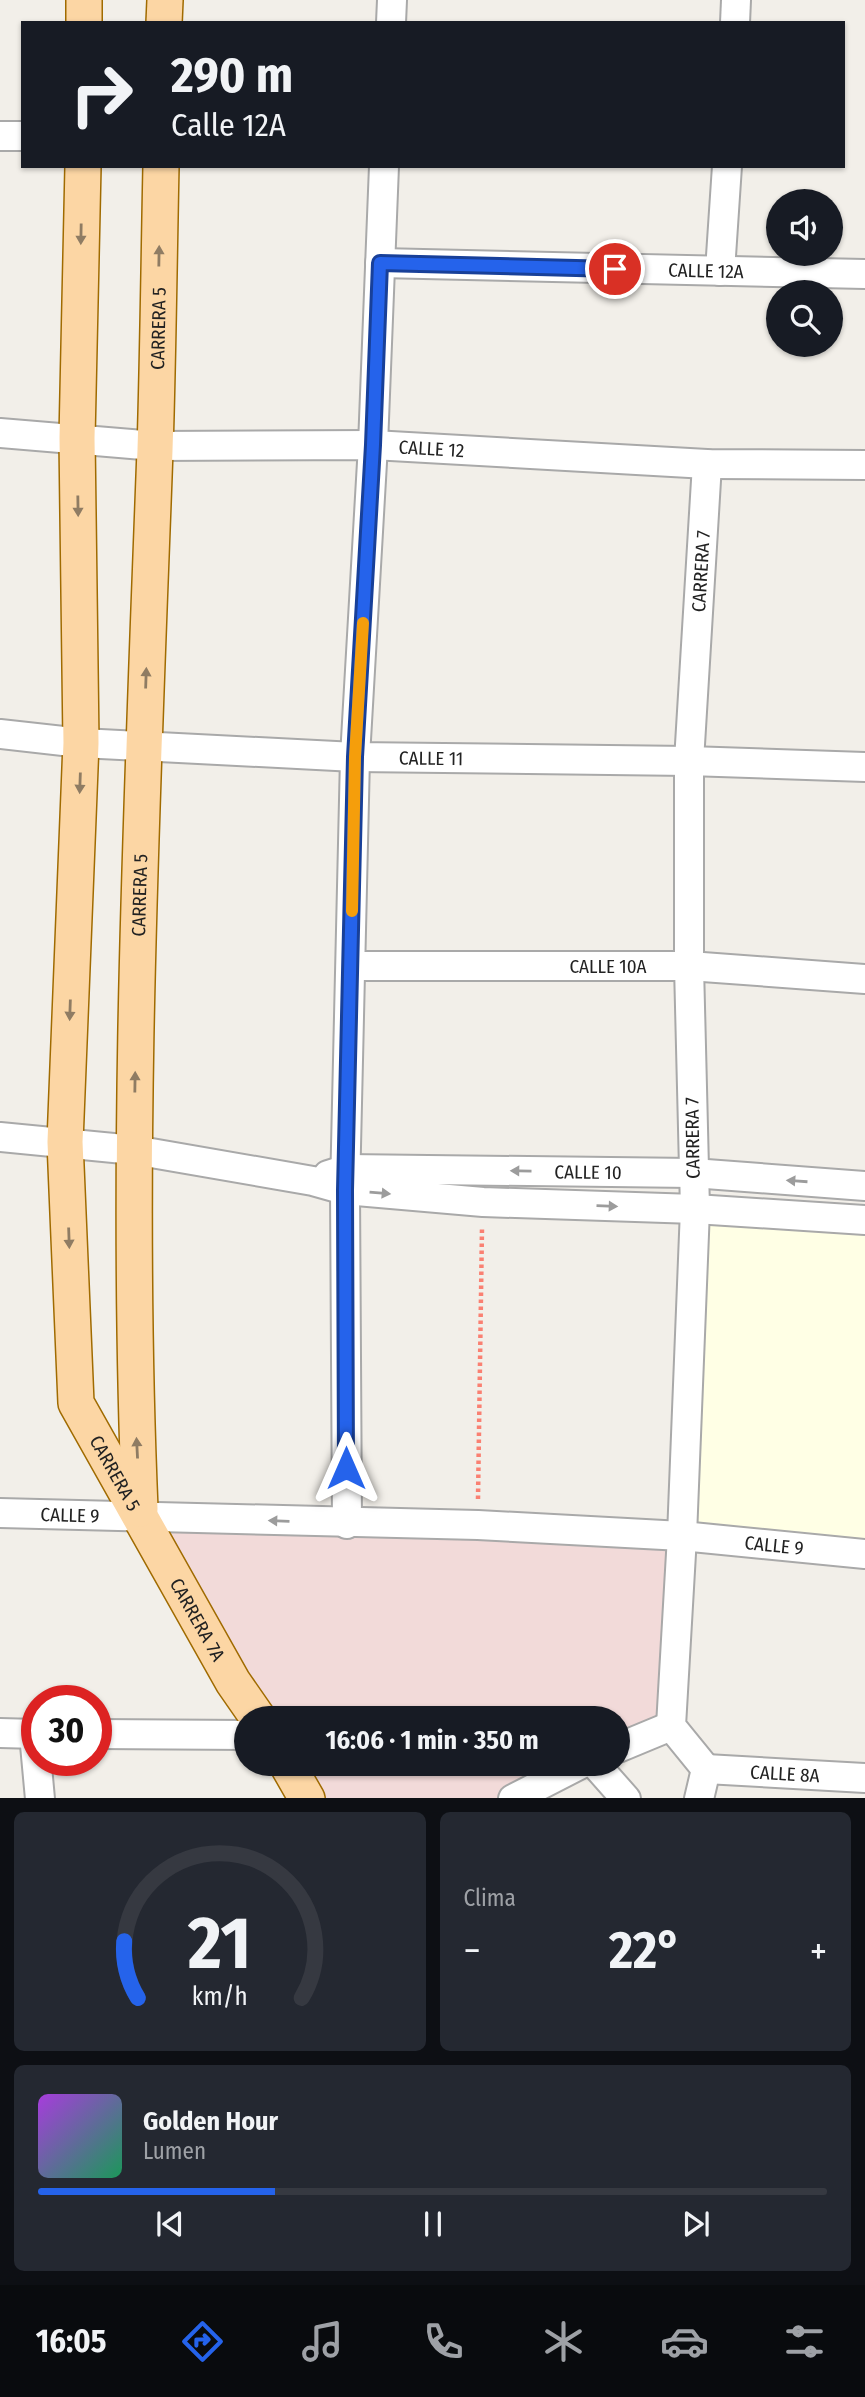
<!DOCTYPE html>
<html lang="es">
<head>
<meta charset="utf-8">
<style>
	:root { --surface:#171b24; --page:#242831; --text:#f1f3f6; --muted:#9ea1a6; --line:#363941; --accent:#2563eb }
	body { margin:0; font-family:"Fira Sans Condensed",sans-serif; background:var(--page); color:var(--text); height:100vh; display:flex; flex-direction:column; font-size:26px; white-space:nowrap }
	* { box-sizing:border-box; margin:0 }
	p { font-size:23px; color:var(--muted) }
	.icon { flex:none; width:38px; height:38px; fill:none; stroke:currentColor; stroke-width:2; stroke-linecap:round; stroke-linejoin:round }
	.map { position:relative; height:1798px; overflow:hidden }
	.drawer { display:flex; flex-direction:column; gap:14px; padding:14px; background:#0d0f14; flex:1 }
	.drawer>* { flex:none }
	.hud { position:absolute; left:21px; top:21px; width:824px; height:147px; border-radius:0px; box-shadow:0 2px 5px #0004; background:#171b24; color:var(--text); overflow:hidden }
	.tools { position:absolute; left:766px; top:189px; display:grid; gap:14px }
	.tools a { display:grid; place-items:center; width:77px; height:77px; border-radius:50%; background:var(--surface); box-shadow:0 2px 5px #0004; font-size:35px }
	.speed { position:absolute; left:21px; top:1685px; display:flex; gap:14px; font-size:35px; font-weight:700; text-align:center }
	.speed>* { display:grid; place-content:center; width:91px; height:91px; border-radius:50%; background:var(--surface); box-shadow:0 2px 5px #0004; line-height:1 }
	.speed .limit { border:10px solid #d22; background:#fff; color:#111 }
	.pin { position:absolute; display:grid; place-items:center; width:60px; height:60px; color:#fff; margin:-30px; border:4px solid #fff; border-radius:50%; box-shadow:0 2px 7px #0007 }
	.me { position:absolute; width:77px; margin:-38px; rotate:0deg; stroke-linejoin:round; filter:drop-shadow(0 0 5px #0008) }
	.turn { display:flex; align-items:center; gap:24px; height:147px; padding:0 35px; font-size:32px }
	.turn .icon { width:91px; height:91px; stroke-width:2.5 }
	.turn b { display:block; font-size:49px; line-height:60px }
	.big { font-size:52px; font-weight:700; line-height:1.1 }
	.drawer .widget { flex:1; display:flex; flex-direction:column; justify-content:center; gap:10px; min-width:0; padding:0 24px; border-radius:10px; background:var(--page) }
	.drawer .dial { align-items:center; gap:0 }
	.dial svg { height:182px; overflow:visible; fill:none; stroke:var(--line); stroke-width:7; stroke-linecap:round; text-anchor:middle }
	.dial text { fill:var(--text); stroke:none }
	.song { display:flex; align-items:center; gap:21px }
	.cover { width:84px; height:84px; border-radius:10px; background:linear-gradient(135deg,hsl(280 70% 55%),hsl(150 70% 35%)) }
	.played { height:7px; border-radius:4px; background:linear-gradient(90deg,var(--accent) 30%,var(--line) 30%) }
	.keys { display:flex; justify-content:space-around; direction:ltr }
	.heat { display:flex; justify-content:space-between; align-items:center; font-size:38px; direction:ltr }
	.drawer .tiles { flex:1; display:grid; gap:14px; grid-template-columns:1fr 1fr }
	.widget:last-child { grid-column:span 2 }
	.trip { position:absolute; left:234px; top:1706px; width:396px; height:70px; border-radius:35px; background:var(--surface); box-shadow:0 2px 5px #0004; font-weight:700; line-height:70px; text-align:center }
	.tabs { display:flex; height:112px; justify-content:space-around; align-items:center; background:#090b0e; color:var(--muted) }
	.tabs .icon { width:49px; height:49px }
	.tabs .active { color:var(--accent) }
	.tabs b { font-size:32px; color:var(--text) }
	.map>svg:first-child { display:block }
	.commercial { fill:#f2dad9 }
	.education { fill:#ffffe5 }
	.lines { fill:none; stroke-linecap:round; stroke-linejoin:round }
	.minor-casing { stroke:#a9a9a9; stroke-width:32 }
	.major-casing { stroke:#a06b00; stroke-width:38 }
	.path { stroke:#fa8072; stroke-width:4.5; stroke-dasharray:3.5 3.5; stroke-linecap:butt }
	.minor { stroke:#fff; stroke-width:28 }
	.major { stroke:#fcd6a4; stroke-width:35 }
	.oneway { fill:#8f7c63 }
	.oneway2 { fill:#9c9c9c }
	.route-casing { stroke:#184099; stroke-width:18 }
	.route { stroke:#2563eb; stroke-width:12 }
	.slow { stroke:#f59e0b; stroke-width:12 }
	.labels { text-anchor:middle; stroke-width:5; stroke-linejoin:round; paint-order:stroke }
	.street-label { font-size:19px; fill:#222; stroke:#fff }
</style>
</head>
<body>
<div class="map">
<svg width="865" height="1799" viewBox="0 0 865 1799">
	<rect width="100%" height="100%" fill="#f2efe9"/>
	<path class="commercial" d="M140,1516L682,1536L671,1726L618,1748V1718H258Z
		M287,1764H581L513,1799L307,1798Z"/>
	<path class="education" d="M695,1209L865,1220V1554L682,1536Z"/>
	<g class="lines">
		<g class="minor-casing">
			<g id="minor">
				<path d="M391,23L392,0"/>
				<path d="M735,23L736,0"/>
				<path d="M0,136H23"/>
				<path id="s1" d="M380,263L865,274"/>
				<path d="M720,271L727,166"/>
				<path id="s2" d="M0,433L155,446L373,445L707,464L865,465"/>
				<path id="s3" d="M0,734L81,743L355,757L689,761L865,767"/>
				<path id="s4" d="M351,966H689L865,979"/>
				<path d="M0,1137L134,1150L313,1181L345,1190L483,1202L695,1209L865,1220"/>
				<path id="s5" d="M328,1175L347,1169L693,1173L865,1186"/>
				<path id="s6" d="M0,1513L478,1525L682,1536L865,1554"/>
				<path d="M347,1524L345,1190L355,757L373,445L384,166"/>
				<path d="M0,1733L37,1734"/>
				<path d="M34,1734L40,1799"/>
				<path d="M96,1734L247,1735"/>
				<path d="M618,1748L671,1726"/>
				<path d="M595,1764L626,1799"/>
				<path id="s7" d="M706,1769L865,1778"/>
				<path d="M513,1799L581,1764"/>
				<path id="s8" d="M699,1799L706,1769L671,1726L682,1536L695,1209L689,966V761L707,464"/>
			</g>
		</g>
		<g class="major-casing">
			<g id="major">
				<path d="M84,23V0"/>
				<path d="M164,23L165,0"/>
				<path id="s9" d="M83,166L77,438L81,743L65,1142L76,1403L233,1682L258,1718"/>
				<path id="s10" d="M140,1509C125,1156 142,803 155,450C158,355 159,261 161,166"/>
				<path d="M287,1764L307,1799"/>
			</g>
		</g>
		<path class="path" d="M478,1499L482,1228"/>
		<use href="#minor" class="minor"/>
		<use href="#major" class="major"/>
	</g>
	<defs><path id="oneway-solid" d="M-6-.8H1V-3.2L6.5 0L1 3.2V.8H-6Z" transform="scale(1.75)"/></defs>
	<g class="oneway">
		<use href="#oneway-solid" transform="translate(81 234) rotate(91)"/>
		<use href="#oneway-solid" transform="translate(159 256) rotate(-89)"/>
		<use href="#oneway-solid" transform="translate(78 506) rotate(89)"/>
		<use href="#oneway-solid" transform="translate(146 678) rotate(-88)"/>
		<use href="#oneway-solid" transform="translate(80 783) rotate(92)"/>
		<use href="#oneway-solid" transform="translate(70 1010) rotate(92)"/>
		<use href="#oneway-solid" transform="translate(135 1082) rotate(-89)"/>
		<use href="#oneway-solid" transform="translate(69 1238) rotate(88)"/>
		<use href="#oneway-solid" transform="translate(137 1448) rotate(-93)"/>
	</g>
	<g class="oneway2">
		<use href="#oneway-solid" transform="translate(521 1171) rotate(-179)"/>
		<use href="#oneway-solid" transform="translate(797 1181) rotate(-176)"/>
		<use href="#oneway-solid" transform="translate(380 1193) rotate(5)"/>
		<use href="#oneway-solid" transform="translate(607 1206) rotate(2)"/>
		<use href="#oneway-solid" transform="translate(279 1521) rotate(-178)"/>
	</g>
	<g class="lines">
		<g class="route-casing">
			<path id="route" d="M346,1468L345,1190L355,757L373,445L380,263L615,269"/>
		</g>
		<use href="#route" class="route"/>
		<path class="slow" d="M352,911L355,757L363,623"/>
	</g>
	<g class="labels">
		<g class="street-label">
			<text dy="7" stroke="none"><textPath href="#s1" startOffset="326">CALLE 12A</textPath></text>
			<text dy="7" stroke="none"><textPath href="#s10" startOffset="1181">CARRERA 5</textPath></text>
			<text dy="7" stroke="none"><textPath href="#s2" startOffset="432">CALLE 12</textPath></text>
			<text dy="7" stroke="none"><textPath href="#s8" startOffset="1242">CARRERA 7</textPath></text>
			<text dy="7" stroke="none"><textPath href="#s3" startOffset="432">CALLE 11</textPath></text>
			<text dy="7" stroke="none"><textPath href="#s10" startOffset="614">CARRERA 5</textPath></text>
			<text dy="7" stroke="none"><textPath href="#s4" startOffset="257">CALLE 10A</textPath></text>
			<text transform="translate(692 1138) rotate(-91)" y="7">CARRERA 7</text>
			<text dy="7" stroke="none"><textPath href="#s5" startOffset="261">CALLE 10</textPath></text>
			<text dy="7" stroke="none"><textPath href="#s9" startOffset="1318">CARRERA 5</textPath></text>
			<text dy="7" stroke="none"><textPath href="#s6" startOffset="70">CALLE 9</textPath></text>
			<text dy="7" stroke="none"><textPath href="#s6" startOffset="775">CALLE 9</textPath></text>
			<text dy="7" stroke="none"><textPath href="#s9" startOffset="1486">CARRERA 7A</textPath></text>
			<text dy="7" stroke="none"><textPath href="#s7" startOffset="79">CALLE 8A</textPath></text>
		</g>
	</g>
</svg>
<div class="tools">
<a><svg class="icon" aria-label="sound" viewBox="0 0 24 24"><path d="M4 9h4l5-4v14l-5-4H4zM17 9q2 3 0 6"/></svg></a>
<a><svg class="icon" aria-label="search" viewBox="0 0 24 24"><circle cx="10" cy="10" r="6"/><path d="M15 15l6 6"/></svg></a>
</div>
<div class="speed"><div class="limit">30</div></div>
<div class="pin" style="left:615px;top:269px;background:#d93025"><svg class="icon" aria-label="arrive" viewBox="0 0 24 24"><path d="M6 21V4h12l-3 4 3 4H6"/></svg></div>
<svg class="me" style="left:346px;top:1468px" viewBox="-20 -20 40 40"><path d="M0-17L14 15 0 8-14 15z" fill="#2563eb" stroke="#fff" stroke-width="4"/></svg>
<div class="trip">16:06 · 1 min · 350 m</div>
<div class="hud">
<div class="turn"><svg class="icon" aria-label="right" viewBox="0 0 24 24"><path d="M7 20v-9h11M14 6l5 5-5 5"/></svg><div><b>290 m</b>Calle 12A</div></div>
</div>
</div>
<section class="drawer">
<div class="tiles">
<div class="widget dial"><svg viewBox="0 0 100 80">
<path d="M14 69A42 42 0 1 1 86 69"/>
<path d="M14 69A42 42 0 0 1 8 44" stroke="#2563eb"/>
<text x="50" y="56" font-size="32" font-weight="700">21</text>
<text x="50" y="72" font-size="11">km/h</text>
</svg></div>
<div class="widget"><p>Clima</p>
<div class="heat"><a>−</a><b class="big">22°</b><a>+</a></div>
</div>
<div class="widget">
<div class="song"><i class="cover"></i><div><b>Golden Hour</b><p>Lumen</p></div></div>
<div class="played"></div>
<div class="keys"><svg class="icon" aria-label="previous" viewBox="0 0 24 24"><path d="M18 5L8 12l10 7zM5 5v14"/></svg><svg class="icon" aria-label="pause" viewBox="0 0 24 24"><path d="M8 5v14M16 5v14"/></svg><svg class="icon" aria-label="next" viewBox="0 0 24 24"><path d="M6 5l10 7-10 7zM19 5v14"/></svg></div>
</div>
</div>
</section>
<nav class="tabs">
<b>16:05</b>
<svg class="icon active" aria-label="directions" viewBox="0 0 24 24"><path d="M12 3l9 9-9 9-9-9zM9 14v-3h6M13 9l2 2-2 2"/></svg>
<svg class="icon" aria-label="music" viewBox="0 0 24 24"><path d="M9 18V5l10-2v13"/><circle cx="6" cy="18" r="3"/><circle cx="16" cy="16" r="3"/></svg>
<svg class="icon" aria-label="phone" viewBox="0 0 24 24"><path d="M5 4h4l2 5-3 2q2 4 5 5l2-3 5 2v4C11 20 4 13 5 4z"/></svg>
<svg class="icon" aria-label="climate" viewBox="0 0 24 24"><path d="M12 3v18M4 7l16 10M4 17L20 7"/></svg>
<svg class="icon" aria-label="car" viewBox="0 0 24 24"><path d="M5 17H2v-5l4-1 3-4h7l3 4 3 1v5h-3M9 17h6M6 11h13"/><circle cx="7" cy="17" r="2"/><circle cx="17" cy="17" r="2"/></svg>
<svg class="icon" aria-label="filters" viewBox="0 0 24 24"><path d="M4 7h16M4 17h16"/><circle cx="9" cy="7" r="2"/><circle cx="15" cy="17" r="2"/></svg>
</nav>
</body>
</html>
